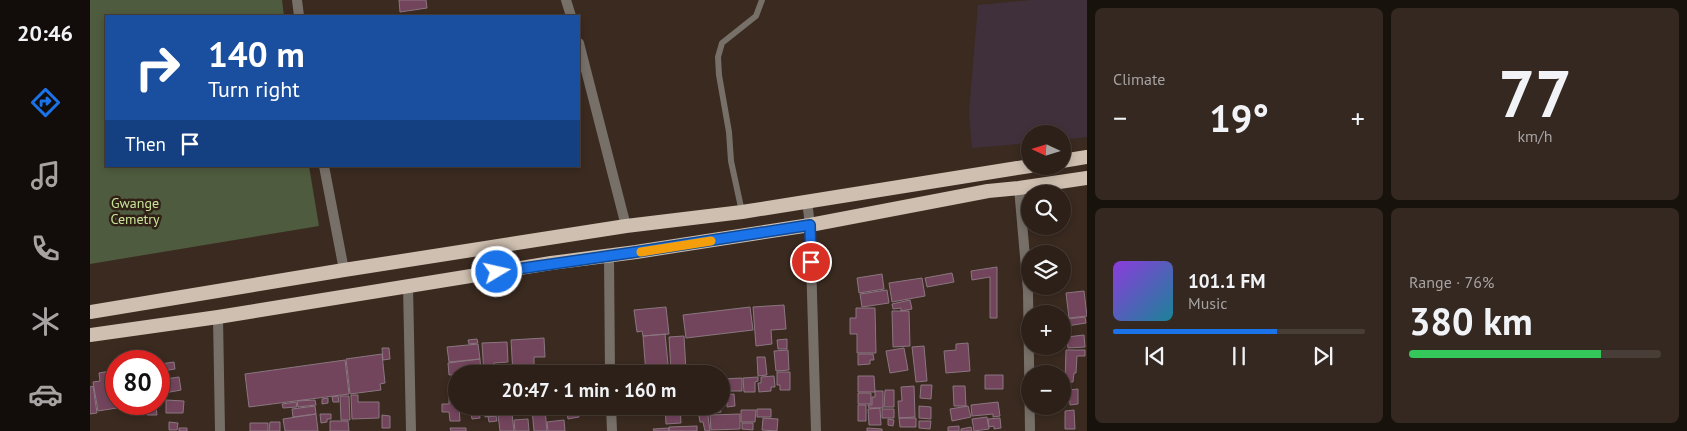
<!DOCTYPE html>
<html lang="en">
<head>
<meta charset="utf-8">
<style>
	:root { --surface:#2c2018; --page:#342821; --text:#f1f3f6; --muted:#a6a3a2; --line:#483e37; --accent:#1a73e8 }
	body { margin:0; font-family:"PT Sans",sans-serif; background:var(--page); color:var(--text); height:100vh; display:flex; flex-direction:column; font-size:19px; white-space:nowrap }
	* { box-sizing:border-box; margin:0 }
	p { font-size:16px; color:var(--muted) }
	.icon { flex:none; width:28px; height:28px; fill:none; stroke:currentColor; stroke-width:2; stroke-linecap:round; stroke-linejoin:round }
	.map { position:relative; flex:1; overflow:hidden }
	.side { display:flex; flex-direction:column; gap:8px; padding:8px; background:#18120d; width:600px }
	.side>* { flex:none }
	.banner { position:absolute; left:15px; top:15px; width:475px; height:152px; border-radius:0px; box-shadow:0 2px 8px #0003,0 0 0 1px var(--line); background:#1a4fa0; color:#fff; overflow:hidden }
	.needle { width:32px; rotate:274deg }
	.buttons { position:absolute; left:931px; top:125px; display:grid; gap:10px }
	.buttons a { display:grid; place-items:center; width:50px; height:50px; border-radius:50%; background:var(--surface); box-shadow:0 2px 8px #0003,0 0 0 1px var(--line); font-size:25px }
	.speed { position:absolute; left:15px; top:350px; display:flex; gap:10px; font-size:25px; font-weight:700; text-align:center }
	.speed>* { display:grid; place-content:center; width:65px; height:65px; border-radius:50%; background:var(--surface); box-shadow:0 2px 8px #0003,0 0 0 1px var(--line); line-height:1 }
	.speed .limit { border:8px solid #d22; background:#fff; color:#111 }
	.pin { position:absolute; display:grid; place-items:center; width:42px; height:42px; color:#fff; margin:-21px; border:2px solid #fff; border-radius:50%; box-shadow:0 1px 5px #0007 }
	.me { position:absolute; width:55px; margin:-28px; rotate:81deg; stroke-linejoin:round; filter:drop-shadow(0 0 4px #0008) }
	.turn { display:flex; align-items:center; gap:18px; height:105px; padding:0 20px; font-size:22px }
	.turn .icon { width:65px; height:65px; stroke-width:2.5 }
	.turn b { display:block; font-size:35px; line-height:42px }
	.then { display:flex; align-items:center; height:48px; padding:0 20px; background:#0003; gap:10px; font-size:19px }
	.big { font-size:38px; font-weight:700; line-height:1.1 }
	.side .tile { flex:1; display:flex; flex-direction:column; justify-content:center; gap:8px; min-width:0; padding:0 18px; border-radius:8px; background:var(--page) }
	.side .dial { align-items:center; gap:0 }
	.dial b { font-size:65px; line-height:1 }
	.song { display:flex; align-items:center; gap:15px }
	.cover { width:60px; height:60px; border-radius:8px; background:linear-gradient(135deg,hsl(270 70% 55%),hsl(190 70% 35%)) }
	.played { height:5px; border-radius:2px; background:linear-gradient(90deg,var(--accent) 65%,var(--line) 65%) }
	.keys { display:flex; justify-content:space-around; direction:ltr }
	.heat { display:flex; justify-content:space-between; align-items:center; font-size:28px; direction:ltr }
	.charge { height:8px; border-radius:4px; background:linear-gradient(90deg,#34c759 76%,var(--line) 0) }
	.side .tiles { flex:1; display:grid; gap:8px; grid-template-columns:repeat(2,1fr) }
	.trip { position:absolute; left:358px; top:365px; width:282px; height:50px; border-radius:25px; background:var(--surface); box-shadow:0 2px 8px #0003,0 0 0 1px var(--line); font-weight:700; line-height:50px; text-align:center }
	main { display:flex; flex:1; min-height:0 }
	.tab-bar { display:flex; flex-direction:column; width:90px; justify-content:space-around; align-items:center; background:#120d0a; color:var(--muted) }
	.tab-bar .icon { width:35px; height:35px }
	.tab-bar .on { color:var(--accent) }
	.tab-bar b { font-size:22px; color:var(--text) }
	.map>svg:first-child { display:block }
	.commercial { fill:#40303b }
	.green { fill:#4f5b3e }
	.building { fill:#73455d; stroke:#8b7680 }
	.lines { fill:none; stroke-linecap:round; stroke-linejoin:round }
	.service { stroke:#777069; stroke-width:6 }
	.minor { stroke:#777069; stroke-width:10 }
	.tertiary { stroke:#777069; stroke-width:10 }
	.trunk { stroke:#cebfb0; stroke-width:14 }
	.route-casing { stroke:#114b97; stroke-width:12 }
	.route { stroke:#1a73e8; stroke-width:9 }
	.slow { stroke:#f59e0b; stroke-width:9 }
	.labels { text-anchor:middle; stroke-width:5; stroke-linejoin:round; paint-order:stroke }
	.park-label { font-size:14px; fill:#c7e49a; stroke:#302016 }
</style>
</head>
<body>
<main>
<nav class="tab-bar">
<b>20:46</b>
<svg class="icon on" aria-label="directions" viewBox="0 0 24 24"><path d="M12 3l9 9-9 9-9-9zM9 14v-3h6M13 9l2 2-2 2"/></svg>
<svg class="icon" aria-label="music" viewBox="0 0 24 24"><path d="M9 18V5l10-2v13"/><circle cx="6" cy="18" r="3"/><circle cx="16" cy="16" r="3"/></svg>
<svg class="icon" aria-label="phone" viewBox="0 0 24 24"><path d="M5 4h4l2 5-3 2q2 4 5 5l2-3 5 2v4C11 20 4 13 5 4z"/></svg>
<svg class="icon" aria-label="climate" viewBox="0 0 24 24"><path d="M12 3v18M4 7l16 10M4 17L20 7"/></svg>
<svg class="icon" aria-label="car" viewBox="0 0 24 24"><path d="M5 17H2v-5l4-1 3-4h7l3 4 3 1v5h-3M9 17h6M6 11h13"/><circle cx="7" cy="17" r="2"/><circle cx="17" cy="17" r="2"/></svg>
</nav>
<div class="map">
<svg width="997" height="431" viewBox="0 0 997 431">
	<rect width="100%" height="100%" fill="#3a2a20"/>
	<path class="commercial" d="M942,0H997V137L973,140L972,134H940V143L882,148L879,113L888,5Z"/>
	<path class="green" d="M0,0H192L194,16H16V166H219L229,226L0,264Z"/>
	<path class="building" d="M309,0H336L337,8L310,12Z
		M907,267V318H900V277L882,280L881,271Z
		M862,273L864,282L837,287L835,278Z
		M792,274L794,289L769,293L767,278Z
		M832,278L835,296L802,302L799,283Z
		M797,290L799,303L772,307L770,294Z
		M994,291L997,316L979,318L976,293Z
		M820,300L822,309L811,311V308L803,309L802,304Z
		M694,305L696,329L681,330L682,344L666,346L663,307Z
		M576,307L579,334L553,336L552,331L547,332L544,310Z
		M660,307L663,330L596,338L593,315Z
		M766,308H785L786,353H767V334H760V318H766Z
		M802,311H819L820,346L803,347Z
		M995,317L996,323L977,326V319Z
		M575,334L579,374H556L553,336Z
		M994,335L995,347L978,348L977,337Z
		M594,336L596,371L581,372L579,337Z
		M454,338L455,357H444V371L456,370V374H423L421,340Z
		M387,339L388,343L379,344L378,340Z
		M697,339V349H688L687,340Z
		M417,342L418,362L404,363L405,374H394L392,343Z
		M878,343L880,371L856,373L854,351L866,350V344Z
		M388,344L390,359L359,362L357,347Z
		M834,346L837,381L826,382L822,347Z
		M292,348H299L300,359L293,360Z
		M814,348L818,370L800,373L796,351Z
		M698,350L699,370L686,371L684,351Z
		M976,350H995V356H987L986,373H984L983,382H975Z
		M292,354L295,383L290,384L291,390L260,394L256,359Z
		M768,354H783L784,360H780V364L768,365Z
		M667,357H675L677,375L668,376Z
		M390,359L391,372L359,375L358,363Z
		M255,360L259,394L159,407L155,374Z
		M84,362L85,369L72,371L71,364Z
		M420,366V374H407L406,367Z
		M26,370V404H33V407L8,411L3,382L10,381L9,373Z
		M687,372H700V390H690V385H687Z
		M895,375H913V389H895Z
		M684,376L685,387H681V391L669,392L668,383H671V377Z
		M768,376H784L785,392H768Z
		M89,377L91,390L69,394V380Z
		M668,377V381L665,382V392H654L653,378Z
		M652,378V391H639L635,390V387H632V379Z
		M831,385H842L841,399L830,398Z
		M972,385H975V403H972Z
		M3,386L7,413L0,414V387Z
		M359,386H366V406H369L370,421H360L359,412H352V404H359Z
		M824,386L825,417L809,418L808,401H812L811,387Z
		M863,386H875L876,406H864Z
		M988,389V404L980,405L979,390Z
		M795,390H804V407H794Z
		M785,391H793V408H779L778,405H782V397H785Z
		M768,393H781V404H768Z
		M644,394L645,406L637,407V403L632,404L631,395Z
		M261,395H268V402H289V418L262,419Z
		M248,396L249,402H243L242,397Z
		M250,396H259L260,420H251Z
		M238,398V403L232,404V399Z
		M76,400L94,401L93,413H76Z
		M225,400L226,405L208,407L207,401Z
		M206,402L207,407L193,408L192,404Z
		M908,402L910,416L903,417V414L882,416L881,405Z
		M34,404H53L34,407Z
		M768,405H776V421H768Z
		M57,406H66L67,415H57Z
		M225,406L226,414L203,417L202,409Z
		M394,406H426L427,411L395,417Z
		M428,406H455L456,407L429,411Z
		M457,406H471L472,413L458,414Z
		M476,406H487L489,417L478,419Z
		M575,406H590L591,423L576,424Z
		M619,406H630L631,412L620,414Z
		M829,406L841,407V419L829,418Z
		M878,406L881,417L862,421L860,409Z
		M617,408L620,431H615L613,422H610L608,410Z
		M790,408L791,425H779L778,409Z
		M455,409L457,431H444L442,410Z
		M667,409H681V417H667Z
		M792,409H804V418H792Z
		M651,410H666L665,422H651Z
		M984,410L985,429H975V411Z
		M389,412L390,418L382,419L381,413Z
		M226,414L228,431H195L193,419Z
		M230,414H241V419H237V422L231,423Z
		M422,414L424,431H410L408,415Z
		M650,414V429L621,430L620,415Z
		M292,415L300,416V428H292Z
		M406,416L407,421L399,422L398,417Z
		M897,417L899,429L884,431L882,419Z
		M673,418L688,419L687,431L672,430Z
		M809,418H826V427H810Z
		M910,418L911,428L904,429V426L899,427L898,419Z
		M438,419L439,431H425L424,420Z
		M798,419L804,420L803,426L798,425Z
		M474,420L475,431H458L457,422Z
		M240,421H258L259,431H240Z
		M829,421H841L840,429L829,428Z
		M79,422L88,423L87,430H79Z
		M180,422H190V431H179Z
		M160,423H178V431H160Z
		M652,423H663V430L652,429Z
		M607,426V431H579V427Z
		M869,426V431H858V427Z
		M881,427L882,431H871V429Z
		M89,428H97V431H89Z
		M360,428H376V431H361Z
		M579,428V431H564L563,429Z
		M777,428L792,429V431H777Z"/>
	<g class="lines">
		<path class="service" d="M652,212L641,161L639,132L629,75L628,57L632,43L666,16L672,0"/>
		<path class="minor" d="M476,0L481,16
			M489,43L536,226
			M929,188L938,291L940,431
			M717,201L720,225L726,431
			M519,256L520,374
			M318,286L321,431
			M128,317L130,431
			M521,406L522,431"/>
		<path class="tertiary" d="M207,0L209,16
			M234,166L254,270"/>
		<path class="trunk" d="M972,161L997,157
			M0,312L254,270L536,226L652,212L940,166
			M0,335L128,317L461,263L546,252L720,225L898,191L929,188L997,178"/>
	</g>
	<g class="lines">
		<g class="route-casing">
			<path id="route" d="M407,272L546,252L720,225L721,262"/>
		</g>
		<use href="#route" class="route"/>
		<path class="slow" d="M551,252L621,241"/>
	</g>
	<g class="labels">
		<g class="park-label">
			<text x="45" y="208">Gwange<tspan x="45" dy="16">Cemetry</tspan></text>
		</g>
	</g>
</svg>
<div class="buttons">
<a><svg class="needle" viewBox="-14 -14 28 28"><path d="M0-13l5 13h-10z" fill="#e53935"/><path d="M0 13l5-13h-10z" fill="#a6a3a2"/></svg></a>
<a><svg class="icon" aria-label="search" viewBox="0 0 24 24"><circle cx="10" cy="10" r="6"/><path d="M15 15l6 6"/></svg></a>
<a><svg class="icon" aria-label="layers" viewBox="0 0 24 24"><path d="M12 4l9 5-9 5-9-5zM3 14l9 5 9-5"/></svg></a>
<a>+</a>
<a>−</a>
</div>
<div class="speed"><div class="limit">80</div></div>
<div class="pin" style="left:721px;top:262px;background:#d93025"><svg class="icon" aria-label="arrive" viewBox="0 0 24 24"><path d="M6 21V4h12l-3 4 3 4H6"/></svg></div>
<svg class="me" style="left:407px;top:272px" viewBox="-20 -20 40 40"><circle r="17" fill="#1a73e8" stroke="#fff" stroke-width="3"/><path d="M0-11L8 9 0 5-8 9z" fill="#fff"/></svg>
<div class="trip">20:47 · 1 min · 160 m</div>
<div class="banner">
<div class="turn"><svg class="icon" aria-label="right" viewBox="0 0 24 24"><path d="M7 20v-9h11M14 6l5 5-5 5"/></svg><div><b>140 m</b>Turn right</div></div>
<div class="then">Then<svg class="icon" aria-label="arrive" viewBox="0 0 24 24"><path d="M6 21V4h12l-3 4 3 4H6"/></svg></div>
</div>
</div>
<section class="side">
<div class="tiles">
<div class="tile"><p>Climate</p>
<div class="heat"><a>−</a><b class="big">19°</b><a>+</a></div>
</div>
<div class="tile dial"><b>77</b><p>km/h</p></div>
<div class="tile">
<div class="song"><i class="cover"></i><div><b>101.1 FM</b><p>Music</p></div></div>
<div class="played"></div>
<div class="keys"><svg class="icon" aria-label="previous" viewBox="0 0 24 24"><path d="M18 5L8 12l10 7zM5 5v14"/></svg><svg class="icon" aria-label="pause" viewBox="0 0 24 24"><path d="M8 5v14M16 5v14"/></svg><svg class="icon" aria-label="next" viewBox="0 0 24 24"><path d="M6 5l10 7-10 7zM19 5v14"/></svg></div>
</div>
<div class="tile"><p>Range · 76%</p><b class="big">380 km</b><div class="charge"></div></div>
</div>
</section>
</main>
</body>
</html>
